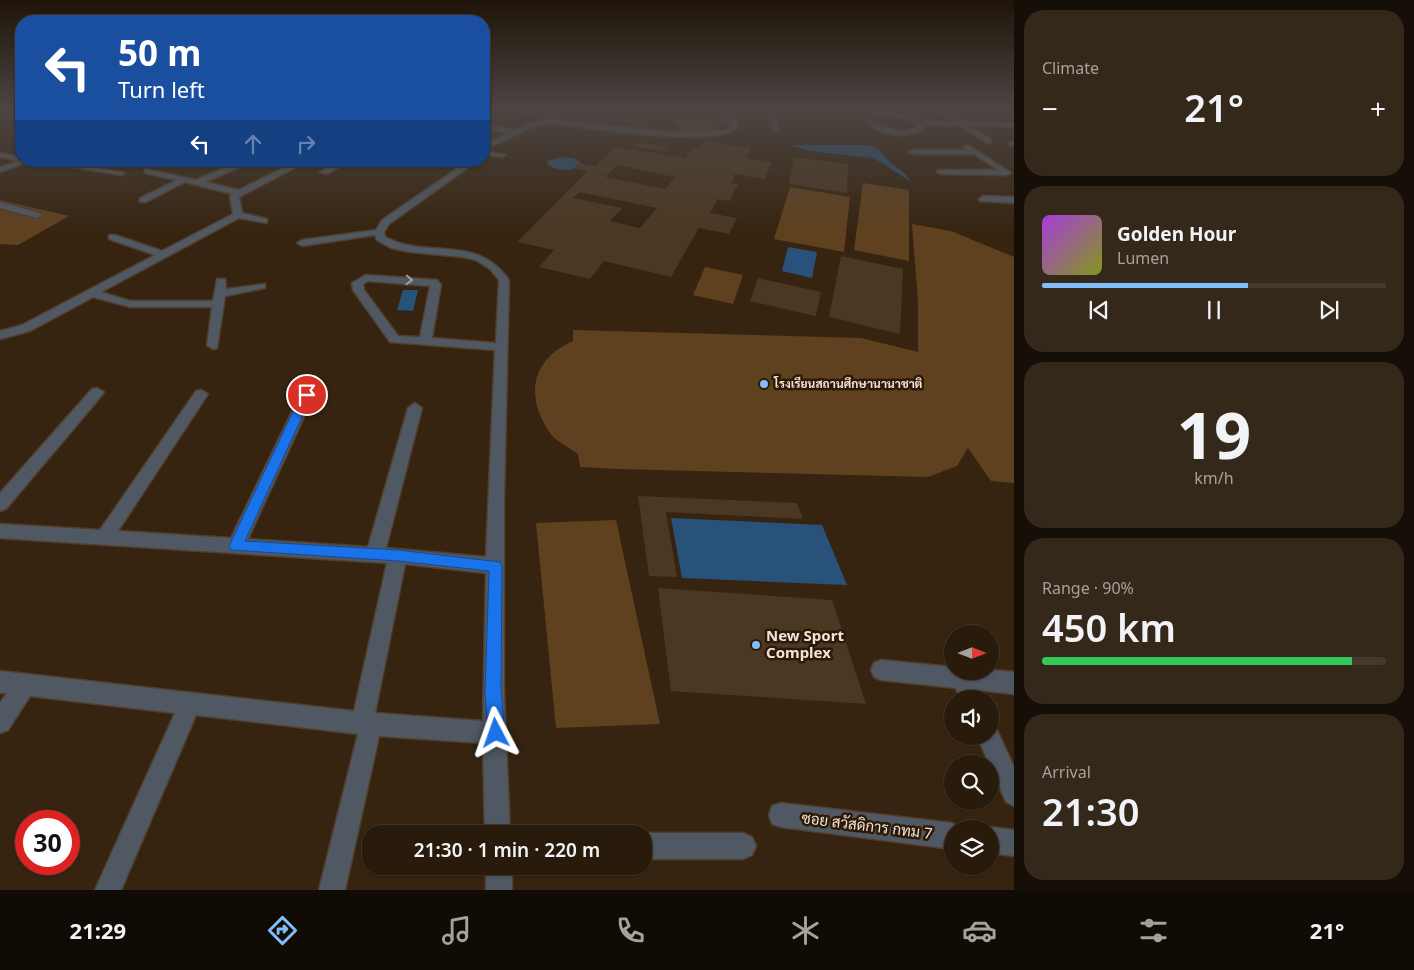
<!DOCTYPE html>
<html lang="en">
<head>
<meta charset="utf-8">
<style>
	:root { --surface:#281b0c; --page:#34281a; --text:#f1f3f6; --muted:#a5a19d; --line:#44392d; --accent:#80bdfa }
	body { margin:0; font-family:"Noto Sans",Sarabun,sans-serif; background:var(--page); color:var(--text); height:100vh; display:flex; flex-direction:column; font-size:19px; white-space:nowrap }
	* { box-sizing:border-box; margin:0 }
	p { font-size:16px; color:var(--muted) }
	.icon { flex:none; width:28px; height:28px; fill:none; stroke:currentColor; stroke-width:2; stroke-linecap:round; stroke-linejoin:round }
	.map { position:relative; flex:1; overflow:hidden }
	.panel { display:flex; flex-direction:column; gap:10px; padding:10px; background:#160f07; width:400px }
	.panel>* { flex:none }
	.banner { position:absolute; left:15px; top:15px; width:475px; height:152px; border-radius:20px; box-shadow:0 1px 4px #0004,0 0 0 1px var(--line); background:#1a4fa0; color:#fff; overflow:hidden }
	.needle { width:32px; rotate:90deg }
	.fabs { position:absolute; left:944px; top:625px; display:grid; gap:10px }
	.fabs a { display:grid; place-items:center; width:55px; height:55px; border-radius:50%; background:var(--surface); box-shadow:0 1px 4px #0004,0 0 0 1px var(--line); font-size:25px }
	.speed { position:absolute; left:15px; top:810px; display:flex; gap:10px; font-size:25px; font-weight:700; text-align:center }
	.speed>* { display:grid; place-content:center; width:65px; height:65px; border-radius:50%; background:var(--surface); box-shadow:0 1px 4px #0004,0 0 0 1px var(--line); line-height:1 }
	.speed .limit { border:8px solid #d22; background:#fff; color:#111 }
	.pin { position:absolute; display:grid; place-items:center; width:42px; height:42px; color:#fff; margin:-21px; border:2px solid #fff; border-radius:50%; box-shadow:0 1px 5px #0007 }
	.me { position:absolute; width:55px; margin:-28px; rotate:356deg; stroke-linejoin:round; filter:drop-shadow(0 0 4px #0008) }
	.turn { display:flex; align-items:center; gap:18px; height:105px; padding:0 20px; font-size:22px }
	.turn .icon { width:65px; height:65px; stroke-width:2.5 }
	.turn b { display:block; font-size:35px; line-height:42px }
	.lanes { display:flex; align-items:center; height:48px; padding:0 20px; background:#0003; justify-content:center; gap:25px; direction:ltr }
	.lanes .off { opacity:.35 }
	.big { font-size:38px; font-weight:600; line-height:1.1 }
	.panel .card { flex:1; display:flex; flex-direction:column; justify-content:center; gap:8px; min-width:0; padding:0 18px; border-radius:20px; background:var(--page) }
	.panel .dial { align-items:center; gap:0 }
	.dial b { font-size:65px; line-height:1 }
	.song { display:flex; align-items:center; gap:15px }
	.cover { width:60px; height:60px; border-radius:8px; background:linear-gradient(135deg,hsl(280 70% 55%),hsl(70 70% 35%)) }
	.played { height:5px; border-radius:2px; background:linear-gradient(90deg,var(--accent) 60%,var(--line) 60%) }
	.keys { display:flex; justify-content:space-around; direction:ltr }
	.heat { display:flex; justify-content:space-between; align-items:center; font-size:28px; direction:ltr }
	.charge { height:8px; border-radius:4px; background:linear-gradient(90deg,#34c759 90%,var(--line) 0) }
	.trip { position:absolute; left:362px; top:825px; width:290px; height:50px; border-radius:20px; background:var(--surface); box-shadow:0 1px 4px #0004,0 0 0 1px var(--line); font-weight:600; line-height:50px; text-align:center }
	.tab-bar { display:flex; height:80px; justify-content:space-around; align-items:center; background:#100b05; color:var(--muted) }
	.tab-bar .icon { width:35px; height:35px }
	.tab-bar .on { color:var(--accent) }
	.tab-bar b { font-size:22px; color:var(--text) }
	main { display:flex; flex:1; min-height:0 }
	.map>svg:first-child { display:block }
	.green { fill:#60411f }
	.water { fill:#285279 }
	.building { fill:#4b3823; fill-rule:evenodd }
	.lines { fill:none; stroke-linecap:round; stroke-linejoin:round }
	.minor-casing { stroke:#503f2c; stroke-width:3 }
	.minor { fill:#505963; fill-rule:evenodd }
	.oneway { stroke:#a09e9e }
	.route { fill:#1a73e8; stroke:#114b97 }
	.poi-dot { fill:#80bdfa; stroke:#2c1a06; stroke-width:2 }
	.labels { text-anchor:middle; stroke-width:5; stroke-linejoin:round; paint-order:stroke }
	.poi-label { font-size:12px; font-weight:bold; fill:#f1e4d8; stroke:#2c1a06; text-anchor:start }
	.near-poi-label { font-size:15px; font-weight:bold; fill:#f1e4d8; stroke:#2c1a06; text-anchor:start }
	.near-street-label { font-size:15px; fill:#f1e4d8; stroke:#2c1a06 }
</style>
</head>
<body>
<main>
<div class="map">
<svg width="1014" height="890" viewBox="0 0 1014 890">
	<rect width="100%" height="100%" fill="#362410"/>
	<path class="green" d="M674,120L714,121L721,132H680Z
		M863,183L909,190V261L854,250Z
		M790,187L850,197L844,252L774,239Z
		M0,200L69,216L18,245L0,244Z
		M912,224L951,231L1014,257V483L991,481L968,448L957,466L928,477L619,469L580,467L578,454C570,448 555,441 550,433C524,395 532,359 573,341V330L861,338L918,352V300Z
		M705,267L743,275L733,304L693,295Z
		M616,520L660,724L556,728L536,523Z"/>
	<path class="water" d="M791,145H866C879,148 880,151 888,160C896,168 905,171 911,182L874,158L809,151Z
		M565,157L576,159L582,164C573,173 556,171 547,164L549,160Z
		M788,247L817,252L812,278L782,271Z
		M403,290H418L413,311L397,310Z
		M671,518L822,525L847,585L682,578Z"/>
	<path class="building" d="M517,108H607L610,111L521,115Z
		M716,116H726L729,125H718Z
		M638,126L667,129L666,131L636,128Z
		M704,141L751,148L746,158L772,162L765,179L735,174L731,183L738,184L730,201L718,199L710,213L737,218L729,234L699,228L671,277L604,261L590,279L539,267L554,250L517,242L588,171L573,168L578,163L596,166L615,147L685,158L692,148L699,149ZM617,165L675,177L665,189L605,177ZM579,192L657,208L640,228L610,221L622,208L573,198Z
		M638,142L667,147L664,151L634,146Z
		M794,157L848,164L847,193L789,184Z
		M841,256L903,269L900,334L829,317Z
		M758,278L821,292L816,316L750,301Z
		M638,496L797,503L803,519L666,512L677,577L649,576Z
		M658,588L832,600L866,704L671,691Z"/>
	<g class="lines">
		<g class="minor-casing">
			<path id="minor" d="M726,108H732L738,127C718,149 584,127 551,123L535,126L490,147H487V143L510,133L484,129V125L516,130L530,123L551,119L674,133L727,130L731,126Z
				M765,108H771L779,131L774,130Z
				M936,108H943L964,122L1014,123V127L970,126L992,140L989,144L961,126L924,125L923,129C906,140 881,135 866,122C874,117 896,139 917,127V124L906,118L874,115L876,112L907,114L921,121L955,122Z
				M1007,108H1014V110L1008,109Z
				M1013,141L1014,145H1010L1009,143Z
				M968,145L1011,173L1007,175L941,174L937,172L938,170H998L974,154H913L909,152L913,150H967L964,147Z
				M484,151L506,155L502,157L485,155Z
				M0,153L21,157V161H30L0,172V167L19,161L0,157Z
				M35,161H57L125,173L121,175Z
				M297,161H308L239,197L242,213L267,219V223L239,218L101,292L130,301H213L217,279H225L226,289L265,284V288L225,296L217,348L213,349L207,345L212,307H130L93,297L30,331L0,339V331L22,325L155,255L109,239V235H115L162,251L233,214L230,196L232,194L185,182L146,202H140V198L177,180L145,173V169L196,180L239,162L243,164L242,166L205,182L239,190Z
				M339,161H350L327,174L320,172Z
				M352,161H366L372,164L368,166Z
				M468,161H477L389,224L384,232L385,237C429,260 476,233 509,280L504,499V691L510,834H485L483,743L379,736L345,890H319L358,734L196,715L121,890H95L175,713L30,696L8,730L0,733V703L7,693H0V671L354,711L387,563L0,538V524L100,530L196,391L201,390L208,394L118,531L231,538L300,395L307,390L314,395L248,539L368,547L408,408L415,403L422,408L386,548L486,557L495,350L390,342L353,290L352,283L366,275L437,280L441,285L432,338L496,343L499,280L490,269L476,260L463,257L410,252L391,248L377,240L375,235L302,246L297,243L302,240L376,230L382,220ZM368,281L430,286L420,337L398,336L364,290L363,284ZM405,564L486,573L483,721L375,713Z
				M983,196L1014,197V203L980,201L979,199Z
				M0,202L40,213L42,215L37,218L0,208Z
				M97,388L104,392L102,395L6,509L0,511V493L92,389Z
				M881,660L952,667V671L990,670L1014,672V694L978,690L982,699H960L956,688L881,680L874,677L871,670L874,663Z
				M990,726L996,728L1014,767V806L1006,802L977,736H990Z
				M781,803L952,823L962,829H952V849L781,827L772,824L769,815L772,806Z
				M990,827L1014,830V856L990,853V829H987Z
				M743,833L752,837L756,846L752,855L743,859H644V833Z
				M486,866H512V890H486Z"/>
		</g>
		<use href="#minor" class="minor"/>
	</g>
	<defs><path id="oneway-chevron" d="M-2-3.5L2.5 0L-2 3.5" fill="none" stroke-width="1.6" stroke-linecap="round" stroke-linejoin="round" transform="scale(1.25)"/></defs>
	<use class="oneway" href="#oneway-chevron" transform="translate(409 280) rotate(2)"/>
	<linearGradient id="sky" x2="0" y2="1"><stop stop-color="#1e1409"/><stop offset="0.47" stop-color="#4c4542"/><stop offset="1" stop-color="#4c4542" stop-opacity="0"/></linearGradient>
	<rect width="1014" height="232" fill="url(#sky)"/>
	<path class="route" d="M307,392L312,395L245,541L398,550L500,562L502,566L501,691L505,733L502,739L496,742L490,739L488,733L485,691L489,571L398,561L231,550L229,546L301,395Z"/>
	<g class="poi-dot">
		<circle cx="764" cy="384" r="5"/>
		<circle cx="756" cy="645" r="5"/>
	</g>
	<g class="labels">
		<g class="poi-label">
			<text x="774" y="388">โรงเรียนสถานศึกษานานาชาติ</text>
		</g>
		<g class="near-poi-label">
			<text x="766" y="641">New Sport<tspan x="766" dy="17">Complex</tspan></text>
		</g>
		<g class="near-street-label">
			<text transform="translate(867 826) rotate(7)" y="5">ซอย สวัสดิการ กทม 7</text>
		</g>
	</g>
</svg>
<div class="fabs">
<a><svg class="needle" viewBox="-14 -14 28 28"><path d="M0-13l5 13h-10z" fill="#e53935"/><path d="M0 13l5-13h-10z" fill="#a5a19d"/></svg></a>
<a><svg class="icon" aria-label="sound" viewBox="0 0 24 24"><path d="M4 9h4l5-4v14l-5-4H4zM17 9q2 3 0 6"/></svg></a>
<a><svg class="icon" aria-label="search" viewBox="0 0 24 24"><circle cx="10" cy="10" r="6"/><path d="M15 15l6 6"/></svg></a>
<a><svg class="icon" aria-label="layers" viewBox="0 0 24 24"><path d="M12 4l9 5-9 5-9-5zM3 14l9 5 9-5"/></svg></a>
</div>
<div class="speed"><div class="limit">30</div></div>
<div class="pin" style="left:307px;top:395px;background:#d93025"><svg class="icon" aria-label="arrive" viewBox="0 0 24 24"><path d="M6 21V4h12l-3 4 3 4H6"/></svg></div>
<svg class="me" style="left:496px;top:733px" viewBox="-20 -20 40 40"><path d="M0-17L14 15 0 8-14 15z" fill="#1a73e8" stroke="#fff" stroke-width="4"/></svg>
<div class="trip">21:30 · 1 min · 220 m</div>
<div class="banner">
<div class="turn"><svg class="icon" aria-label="left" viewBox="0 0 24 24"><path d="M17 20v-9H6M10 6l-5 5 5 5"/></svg><div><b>50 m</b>Turn left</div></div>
<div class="lanes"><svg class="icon" aria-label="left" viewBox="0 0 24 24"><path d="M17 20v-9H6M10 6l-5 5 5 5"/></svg><svg class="icon off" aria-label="ahead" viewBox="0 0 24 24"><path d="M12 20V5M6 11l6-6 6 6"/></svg><svg class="icon off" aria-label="right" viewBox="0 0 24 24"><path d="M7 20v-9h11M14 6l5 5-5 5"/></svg></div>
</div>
</div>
<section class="panel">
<div class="card"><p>Climate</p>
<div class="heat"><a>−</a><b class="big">21°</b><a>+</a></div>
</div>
<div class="card">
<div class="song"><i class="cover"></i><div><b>Golden Hour</b><p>Lumen</p></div></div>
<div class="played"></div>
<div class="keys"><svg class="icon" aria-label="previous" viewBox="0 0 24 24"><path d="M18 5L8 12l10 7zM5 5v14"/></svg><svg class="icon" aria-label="pause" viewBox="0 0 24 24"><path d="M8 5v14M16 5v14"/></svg><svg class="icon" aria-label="next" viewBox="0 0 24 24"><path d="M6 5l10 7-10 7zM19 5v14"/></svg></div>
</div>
<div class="card dial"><b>19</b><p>km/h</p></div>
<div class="card"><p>Range · 90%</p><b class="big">450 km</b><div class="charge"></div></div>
<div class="card"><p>Arrival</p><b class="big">21:30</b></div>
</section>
</main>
<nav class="tab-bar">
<b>21:29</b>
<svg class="icon on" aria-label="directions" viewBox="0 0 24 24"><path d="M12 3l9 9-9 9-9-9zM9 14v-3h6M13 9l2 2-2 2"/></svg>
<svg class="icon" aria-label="music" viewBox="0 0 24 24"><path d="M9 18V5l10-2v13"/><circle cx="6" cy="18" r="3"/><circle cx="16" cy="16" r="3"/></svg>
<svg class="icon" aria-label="phone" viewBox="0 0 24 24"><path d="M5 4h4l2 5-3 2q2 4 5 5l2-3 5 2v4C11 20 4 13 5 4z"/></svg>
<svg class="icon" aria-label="climate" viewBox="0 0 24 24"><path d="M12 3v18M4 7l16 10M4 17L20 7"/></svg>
<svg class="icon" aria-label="car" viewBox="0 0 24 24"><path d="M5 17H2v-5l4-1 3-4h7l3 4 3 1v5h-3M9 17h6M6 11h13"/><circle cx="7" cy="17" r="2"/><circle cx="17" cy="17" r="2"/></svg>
<svg class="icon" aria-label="filters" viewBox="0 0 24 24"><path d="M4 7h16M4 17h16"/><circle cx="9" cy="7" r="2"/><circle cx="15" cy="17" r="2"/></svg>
<b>21°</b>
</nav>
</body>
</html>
